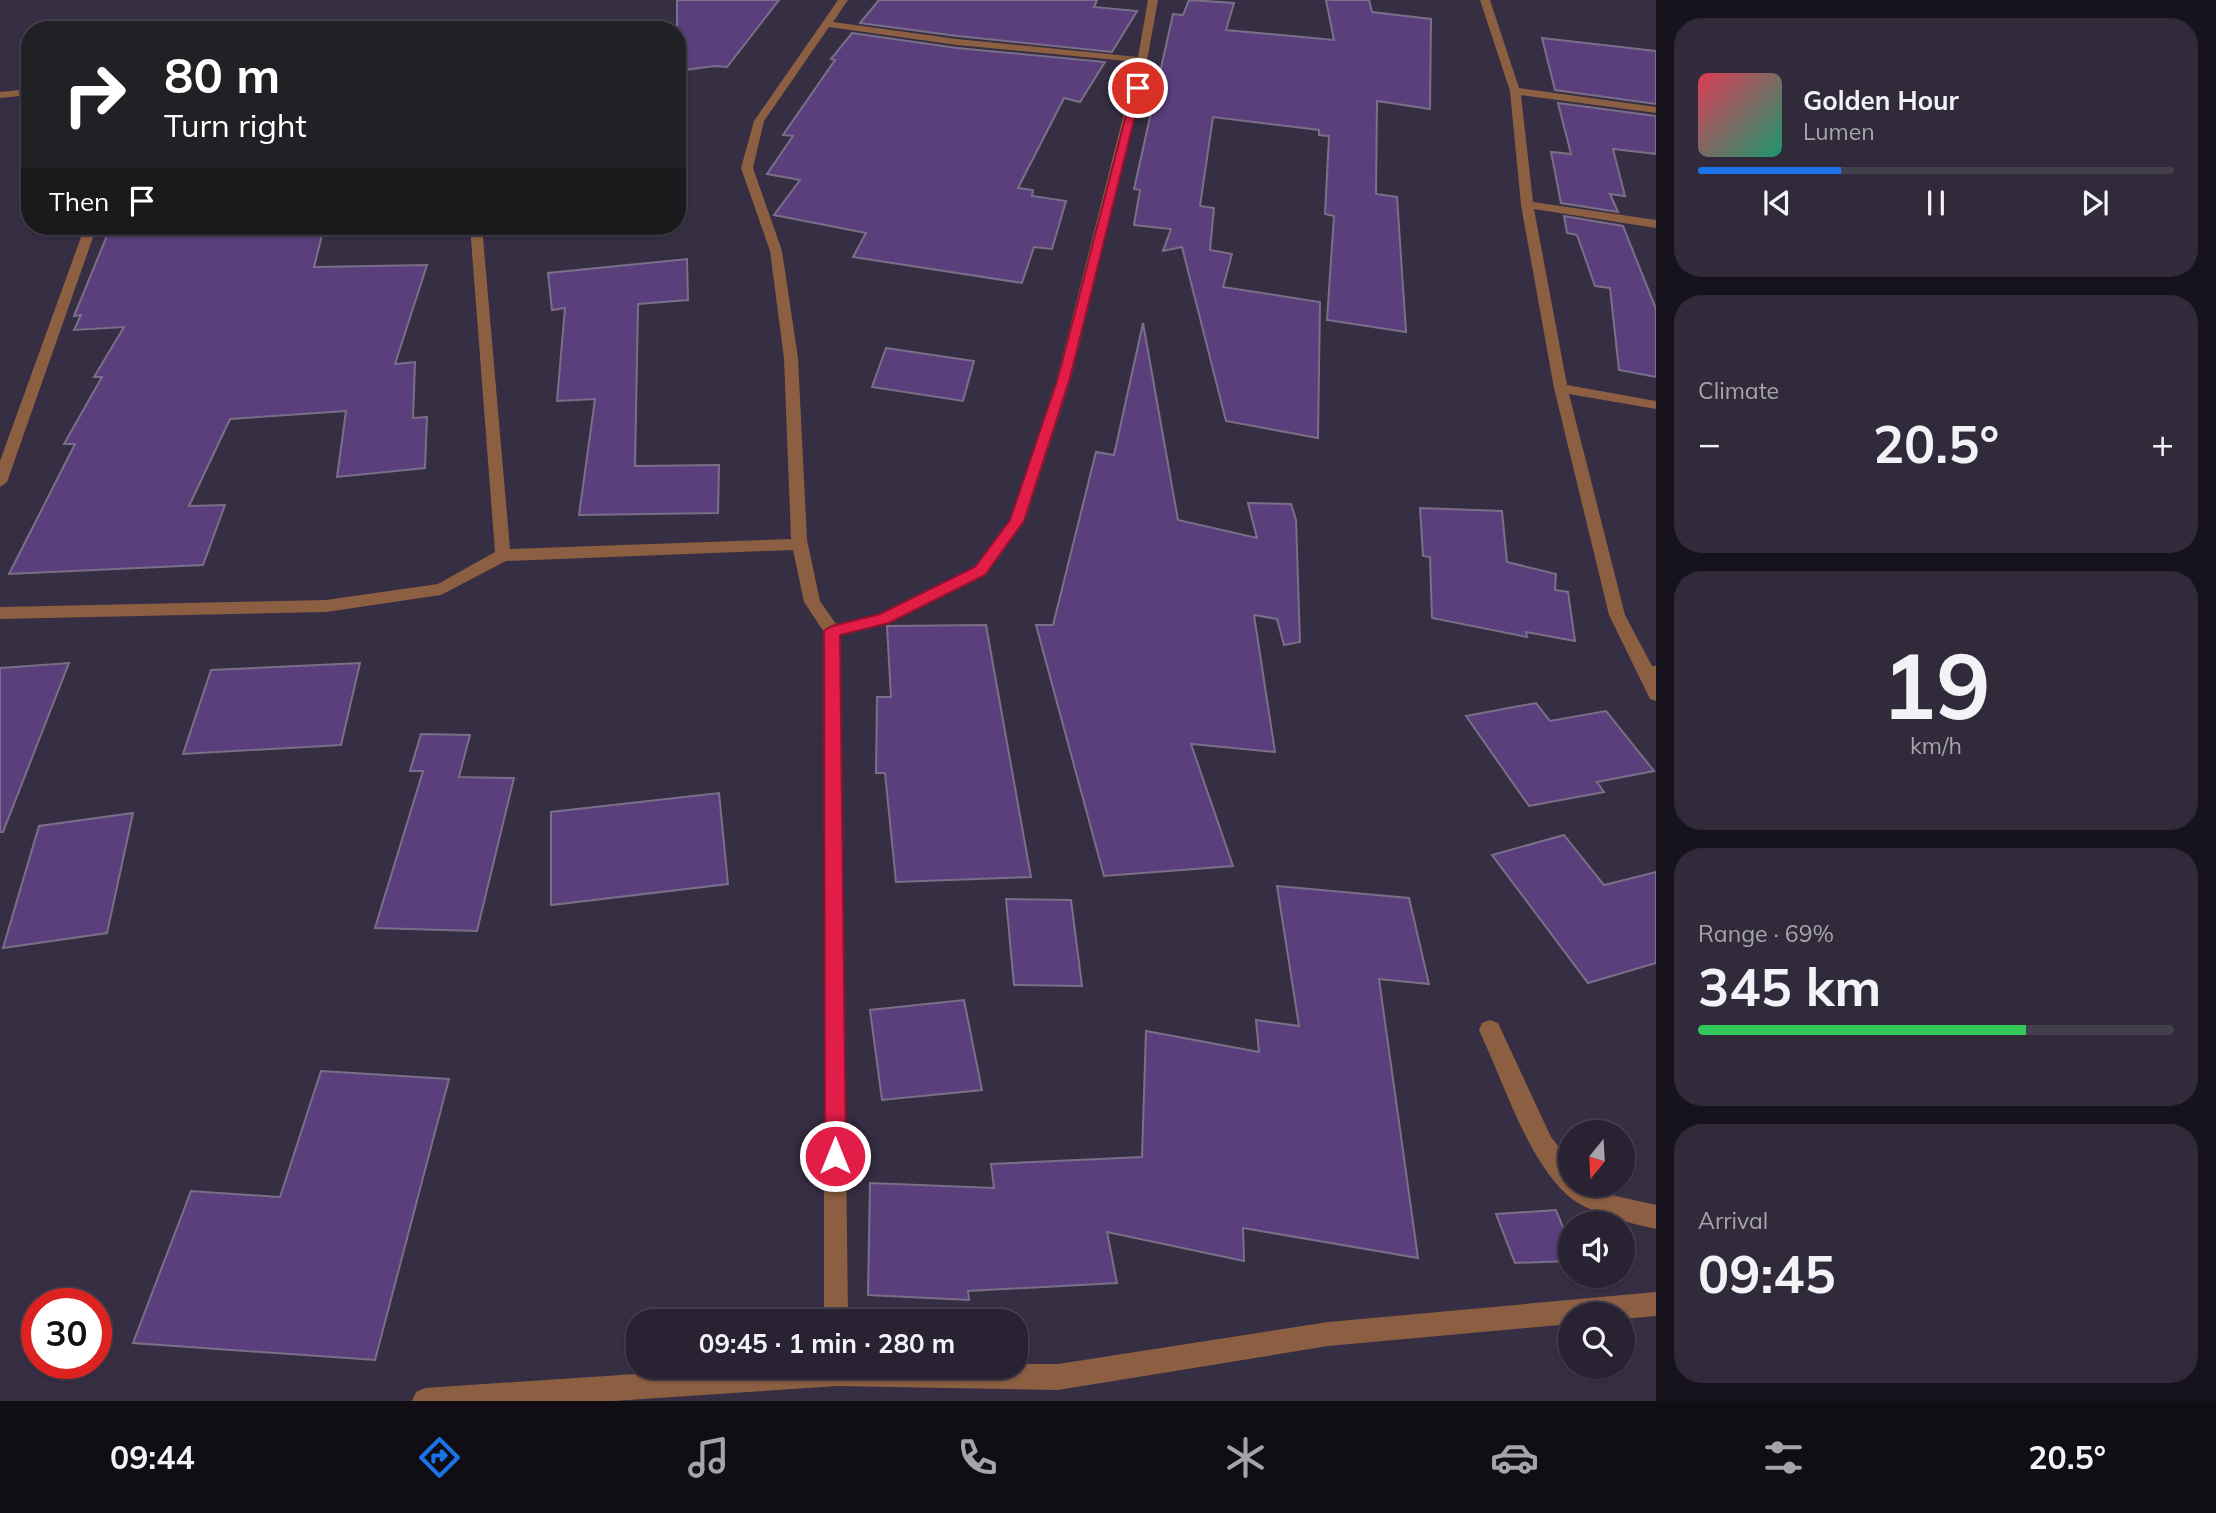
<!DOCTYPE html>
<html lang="en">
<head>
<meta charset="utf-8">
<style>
	:root { --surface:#282232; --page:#302a3a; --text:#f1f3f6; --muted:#a5a4ac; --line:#443f4d; --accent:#1a73e8 }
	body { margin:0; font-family:Mulish,sans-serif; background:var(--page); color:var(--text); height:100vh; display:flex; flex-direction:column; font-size:26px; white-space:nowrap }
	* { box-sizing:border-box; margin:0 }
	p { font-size:23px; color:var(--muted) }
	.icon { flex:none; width:38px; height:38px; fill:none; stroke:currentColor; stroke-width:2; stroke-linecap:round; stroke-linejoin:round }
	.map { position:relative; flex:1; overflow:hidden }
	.side { display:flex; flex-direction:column; gap:18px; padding:18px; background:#16131c; width:560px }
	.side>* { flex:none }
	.hud { position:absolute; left:21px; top:21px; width:665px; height:214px; border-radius:28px; box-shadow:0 2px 5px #0004,0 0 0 2px var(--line); background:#202124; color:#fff; overflow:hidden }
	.needle { width:46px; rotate:198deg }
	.tools { position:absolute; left:1558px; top:1120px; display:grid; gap:14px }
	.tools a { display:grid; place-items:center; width:77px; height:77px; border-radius:50%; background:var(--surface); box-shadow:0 2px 5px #0004,0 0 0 2px var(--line); font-size:35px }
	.speed { position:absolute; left:21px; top:1288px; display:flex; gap:14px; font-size:35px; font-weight:700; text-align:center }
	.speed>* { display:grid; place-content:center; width:91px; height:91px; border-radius:50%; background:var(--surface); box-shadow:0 2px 5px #0004,0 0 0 2px var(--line); line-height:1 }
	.speed .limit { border:10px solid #d22; background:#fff; color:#111 }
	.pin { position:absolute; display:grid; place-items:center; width:60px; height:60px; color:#fff; margin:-30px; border:4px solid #fff; border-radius:50%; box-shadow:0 2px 7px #0007 }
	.me { position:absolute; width:77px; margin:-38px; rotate:0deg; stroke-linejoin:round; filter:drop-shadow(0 0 5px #0008) }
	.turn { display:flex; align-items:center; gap:24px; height:147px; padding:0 28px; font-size:32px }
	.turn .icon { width:91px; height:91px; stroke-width:2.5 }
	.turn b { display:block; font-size:49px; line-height:60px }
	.then { display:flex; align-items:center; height:66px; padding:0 28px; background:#0003; gap:14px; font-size:26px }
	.big { font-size:52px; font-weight:700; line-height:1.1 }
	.side .widget { flex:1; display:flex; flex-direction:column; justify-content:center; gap:10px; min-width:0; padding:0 24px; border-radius:28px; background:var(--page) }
	.side .dial { align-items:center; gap:0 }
	.dial b { font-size:91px; line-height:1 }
	.song { display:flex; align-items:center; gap:21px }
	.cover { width:84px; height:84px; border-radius:10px; background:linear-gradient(135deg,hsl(350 70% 55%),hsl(160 70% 35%)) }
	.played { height:7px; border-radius:4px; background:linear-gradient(90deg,var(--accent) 30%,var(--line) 30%) }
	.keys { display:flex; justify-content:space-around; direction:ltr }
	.heat { display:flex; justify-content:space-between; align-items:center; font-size:38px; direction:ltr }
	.charge { height:10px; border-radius:5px; background:linear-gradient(90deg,#34c759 69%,var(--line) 0) }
	.trip { position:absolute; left:626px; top:1309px; width:402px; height:70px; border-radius:28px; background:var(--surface); box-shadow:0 2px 5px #0004,0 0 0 2px var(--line); font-weight:700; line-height:70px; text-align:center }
	.dock { display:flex; height:112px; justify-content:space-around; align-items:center; background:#100e14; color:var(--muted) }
	.dock .icon { width:49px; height:49px }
	.dock .selected { color:var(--accent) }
	.dock b { font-size:32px; color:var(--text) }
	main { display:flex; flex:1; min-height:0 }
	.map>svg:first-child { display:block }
	.building { fill:#5b3f7d; stroke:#797088; stroke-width:2 }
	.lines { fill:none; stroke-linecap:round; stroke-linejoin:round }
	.minor { fill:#8c5f42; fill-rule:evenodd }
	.route { fill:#e11d48; stroke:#92132f; stroke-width:2 }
</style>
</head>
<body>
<main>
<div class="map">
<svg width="1656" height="1401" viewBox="0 0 1656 1401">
	<rect width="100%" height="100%" fill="#362e43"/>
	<path class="building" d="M677,0H779L727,67L715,66L677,71Z
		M879,0H1097L1094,7L1137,11L1112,52L957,36L860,23Z
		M1189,0L1234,3L1226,30L1334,40L1326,0H1369L1372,12L1431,19L1430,109L1377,101L1376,194L1397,197L1406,332L1327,320L1334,216L1325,214L1329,136L1319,135V130L1213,117L1200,206L1214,208L1210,250L1232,254L1223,287L1320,302L1318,438L1226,421L1182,247L1163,251L1171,229L1134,225L1140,190L1134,189L1173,14L1183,15Z
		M852,33L957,48L1105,62L1080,102L1064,98L1018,188L1033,190L1032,196L1066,201L1052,249L1034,247L1022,283L853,257L866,233L774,215L800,180L767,174L793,136L783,135L835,60L831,59Z
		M1542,38L1656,51V104L1555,90Z
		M1558,103L1656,116V154L1613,149L1625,196L1610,194L1618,212L1561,203L1551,152L1571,154Z
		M1564,216L1623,226L1656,309V377L1619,370L1610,288L1595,286L1577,235L1567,233Z
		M111,226H253L252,232L324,227L314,267L427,265L395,364L415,362L413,418L427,417L425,468L337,477L346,411L230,419L189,506L225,505L203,565L9,574L75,444H64L102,377H94L124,327L74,330L81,315L74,316Z
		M687,259L688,300L638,304L635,466L719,465L718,513L579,515L595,399L557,401L565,308L552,310L548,273Z
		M1143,323L1178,520L1257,538L1248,503L1291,504L1296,520L1300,642L1284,645L1277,619L1254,615L1275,752L1191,744L1233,866L1104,876L1036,625H1053L1096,452L1114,455Z
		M886,348L974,361L963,401L872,387Z
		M1420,508L1502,511L1507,562L1556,574L1555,590L1568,592L1575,641L1526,632L1527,637L1432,618L1430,557L1423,556Z
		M986,625L1031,877L896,882L885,773H876L877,697H891L887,626Z
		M69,663L3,832H0V668Z
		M360,663L341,745L183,754L211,670Z
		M1536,703L1550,721L1606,711L1654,771L1597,782L1604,792L1529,806L1466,716Z
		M421,734L470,735L459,777L514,778L477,931L375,928L423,771H410Z
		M719,793L728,884L551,905V812Z
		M133,813L107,933L3,948L39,826Z
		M1564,835L1604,885L1656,872V963L1588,983L1492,855Z
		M1277,886L1409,898L1429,984L1379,979L1418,1258L1243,1228L1244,1261L1107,1232L1117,1283L968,1291L969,1300L868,1295L870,1183L994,1188L991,1164L1142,1157L1146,1031L1259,1052L1256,1020L1299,1026Z
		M1006,899L1071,900L1082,986L1014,985Z
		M964,1000L982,1090L882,1100L870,1010Z
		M321,1071L449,1079L375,1360L133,1343L191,1191L280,1197Z
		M1556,1210L1570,1245V1261L1515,1263L1496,1214Z"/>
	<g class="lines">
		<path class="minor" d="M838,0H848L833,22L957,39L1138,57L1148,0H1158L1142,88L1071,378L1025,521L986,575L890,623L840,635L848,1321H824V632L804,602L793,550L506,561L441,595L326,612L0,619V607L326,600L438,584L495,552L470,226H482L510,549L791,539L784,358L770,251L741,168L754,121ZM829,27L957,45L1137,62L1057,378L1010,520L974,567L880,614L836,624L820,601L807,540L798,358L782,251L753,168L764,121Z
			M1480,0H1490L1519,88L1656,107V113L1521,95L1533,202L1656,220V228L1534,209L1567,385L1656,401V409L1569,394L1625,615L1652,666H1656V701L1650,699L1609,615L1554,388L1521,205L1510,91Z
			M574,26L578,30H564L566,28Z
			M30,89V95L0,98V92Z
			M85,226H97L7,482L0,487V461Z
			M1490,1020L1498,1023L1551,1137L1570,1161V1185H1596L1616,1196L1656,1205V1229C1630,1223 1586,1213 1566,1194C1527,1157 1505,1086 1482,1037L1479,1030L1482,1023Z
			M1656,1292V1316L1622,1319V1314H1570V1324L1328,1346L1058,1390L837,1386L613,1401H412L416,1392L425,1388L742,1367H1017V1364H1058L1328,1322Z"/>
	</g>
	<path class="route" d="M1138,85L1142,88L1070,378L1024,521L985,575L889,623L840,635L846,1156L843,1163L835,1166L828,1163L825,1156L824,631L832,626L880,614L975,567L1010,520L1058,378L1133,88Z"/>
</svg>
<div class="tools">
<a><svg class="needle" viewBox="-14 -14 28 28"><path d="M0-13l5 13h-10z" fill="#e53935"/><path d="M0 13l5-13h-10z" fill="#a5a4ac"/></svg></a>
<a><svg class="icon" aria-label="sound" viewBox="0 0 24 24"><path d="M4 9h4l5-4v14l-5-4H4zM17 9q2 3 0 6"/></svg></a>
<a><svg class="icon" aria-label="search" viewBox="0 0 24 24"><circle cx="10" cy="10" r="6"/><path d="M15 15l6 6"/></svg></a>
</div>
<div class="speed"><div class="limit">30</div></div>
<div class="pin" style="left:1138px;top:88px;background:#d93025"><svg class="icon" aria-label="arrive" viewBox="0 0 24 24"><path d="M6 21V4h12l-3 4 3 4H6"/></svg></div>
<svg class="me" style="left:835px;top:1156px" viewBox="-20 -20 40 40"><circle r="17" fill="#e11d48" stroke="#fff" stroke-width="3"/><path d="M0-11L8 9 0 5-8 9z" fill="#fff"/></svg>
<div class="trip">09:45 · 1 min · 280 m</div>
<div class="hud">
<div class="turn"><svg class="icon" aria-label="right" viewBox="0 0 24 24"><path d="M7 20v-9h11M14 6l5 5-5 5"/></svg><div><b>80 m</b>Turn right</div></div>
<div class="then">Then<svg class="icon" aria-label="arrive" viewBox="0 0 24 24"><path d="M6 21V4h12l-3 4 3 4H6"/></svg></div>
</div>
</div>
<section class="side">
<div class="widget">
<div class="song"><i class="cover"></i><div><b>Golden Hour</b><p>Lumen</p></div></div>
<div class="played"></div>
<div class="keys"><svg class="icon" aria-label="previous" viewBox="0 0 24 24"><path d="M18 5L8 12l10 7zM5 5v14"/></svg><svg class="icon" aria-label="pause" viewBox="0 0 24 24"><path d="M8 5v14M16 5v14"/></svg><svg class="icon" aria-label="next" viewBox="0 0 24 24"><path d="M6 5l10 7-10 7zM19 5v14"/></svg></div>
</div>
<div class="widget"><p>Climate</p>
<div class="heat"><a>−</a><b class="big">20.5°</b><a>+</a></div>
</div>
<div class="widget dial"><b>19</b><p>km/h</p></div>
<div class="widget"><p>Range · 69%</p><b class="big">345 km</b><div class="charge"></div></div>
<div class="widget"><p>Arrival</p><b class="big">09:45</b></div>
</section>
</main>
<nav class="dock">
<b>09:44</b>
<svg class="icon selected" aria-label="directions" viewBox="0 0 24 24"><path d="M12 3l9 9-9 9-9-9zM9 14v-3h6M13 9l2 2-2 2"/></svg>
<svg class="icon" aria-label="music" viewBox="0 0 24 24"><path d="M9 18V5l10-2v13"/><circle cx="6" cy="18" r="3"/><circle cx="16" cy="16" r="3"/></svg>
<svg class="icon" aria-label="phone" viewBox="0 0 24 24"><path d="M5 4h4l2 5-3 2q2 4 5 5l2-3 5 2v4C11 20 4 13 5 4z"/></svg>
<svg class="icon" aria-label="climate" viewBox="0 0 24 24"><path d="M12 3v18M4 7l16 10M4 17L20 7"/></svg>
<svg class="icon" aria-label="car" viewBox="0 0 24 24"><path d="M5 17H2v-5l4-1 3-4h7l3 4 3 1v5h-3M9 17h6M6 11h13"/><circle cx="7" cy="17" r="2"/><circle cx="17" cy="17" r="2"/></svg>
<svg class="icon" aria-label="filters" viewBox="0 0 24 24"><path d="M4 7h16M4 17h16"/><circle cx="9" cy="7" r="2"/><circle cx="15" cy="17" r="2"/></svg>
<b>20.5°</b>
</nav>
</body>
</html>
